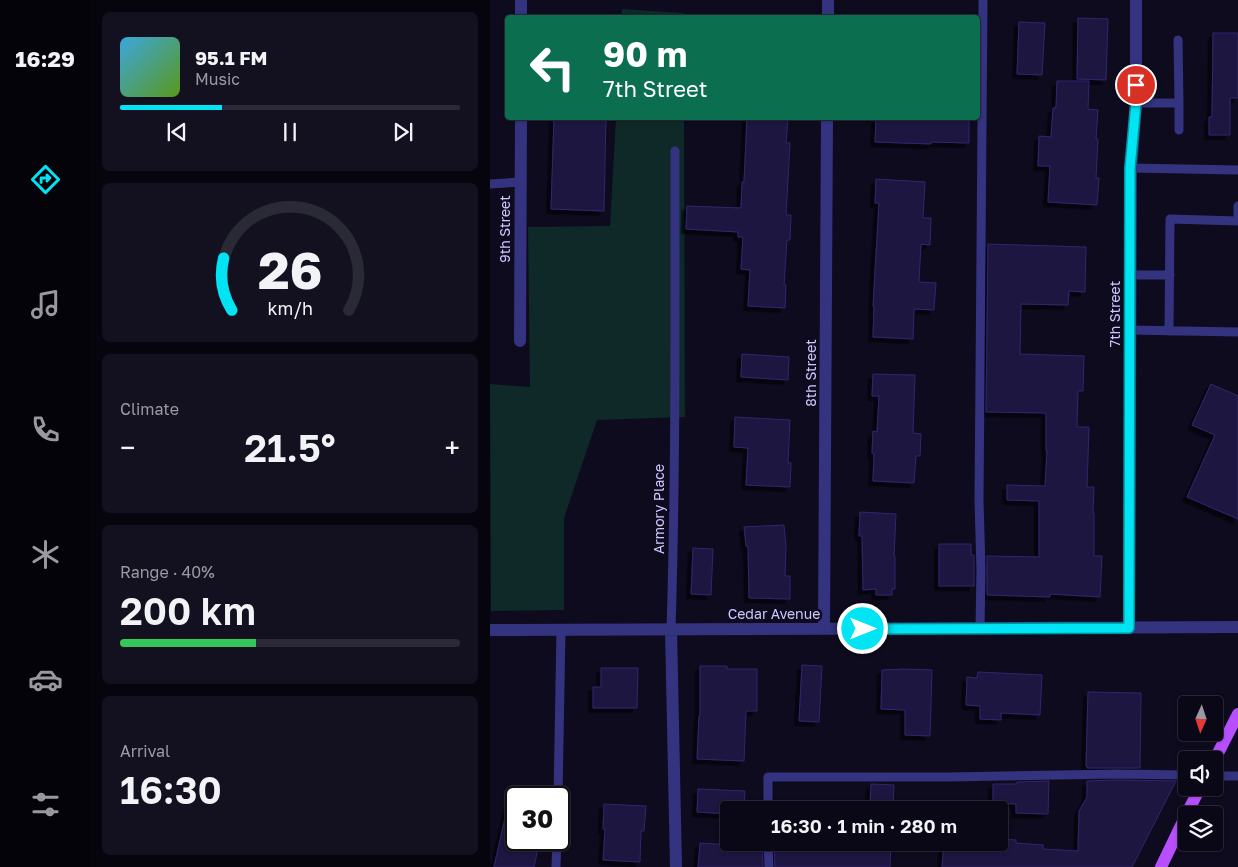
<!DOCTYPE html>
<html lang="en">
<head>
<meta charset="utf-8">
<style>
	:root { --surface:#0a0817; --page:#131120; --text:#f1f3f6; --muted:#999aa1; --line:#2a2936; --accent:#00e4f3 }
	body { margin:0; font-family:"Golos Text",sans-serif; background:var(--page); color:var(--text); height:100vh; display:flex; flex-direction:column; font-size:19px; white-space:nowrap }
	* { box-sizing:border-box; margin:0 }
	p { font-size:16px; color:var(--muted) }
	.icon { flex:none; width:28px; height:28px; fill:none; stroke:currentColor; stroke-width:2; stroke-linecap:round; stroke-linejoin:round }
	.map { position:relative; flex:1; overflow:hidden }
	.sheet { display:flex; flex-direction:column; gap:12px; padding:12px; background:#06040d; width:400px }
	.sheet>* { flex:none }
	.banner { position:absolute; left:15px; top:15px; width:475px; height:105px; border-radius:5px; box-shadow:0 1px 4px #0004,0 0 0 1px var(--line); background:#0b6e4f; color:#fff; overflow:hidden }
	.needle { width:32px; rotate:183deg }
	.controls { position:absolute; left:688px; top:696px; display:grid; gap:10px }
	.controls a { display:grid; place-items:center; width:45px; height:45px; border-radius:5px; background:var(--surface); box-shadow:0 1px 4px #0004,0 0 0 1px var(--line); font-size:25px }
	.speed { position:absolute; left:15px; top:786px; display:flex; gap:10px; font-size:25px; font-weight:700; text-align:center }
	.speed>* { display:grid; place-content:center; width:65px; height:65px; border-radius:50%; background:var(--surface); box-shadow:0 1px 4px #0004,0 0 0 1px var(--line); line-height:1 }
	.speed .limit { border:2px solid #111; border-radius:8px; background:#fff; color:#111 }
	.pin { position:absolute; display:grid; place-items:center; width:42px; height:42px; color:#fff; margin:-21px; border:2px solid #fff; border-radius:50%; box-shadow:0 1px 5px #0007 }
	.me { position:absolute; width:55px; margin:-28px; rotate:90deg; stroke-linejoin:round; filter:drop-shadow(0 0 4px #0008) }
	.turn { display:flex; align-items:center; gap:18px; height:105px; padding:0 15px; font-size:22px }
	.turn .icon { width:65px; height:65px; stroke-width:2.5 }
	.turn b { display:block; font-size:35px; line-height:42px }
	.big { font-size:38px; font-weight:600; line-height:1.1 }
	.sheet .widget { flex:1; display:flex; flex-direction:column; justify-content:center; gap:8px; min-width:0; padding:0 18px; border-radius:8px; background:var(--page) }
	.sheet .dial { align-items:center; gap:0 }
	.dial svg { height:130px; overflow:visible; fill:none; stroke:var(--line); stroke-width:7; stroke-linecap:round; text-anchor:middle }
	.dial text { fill:var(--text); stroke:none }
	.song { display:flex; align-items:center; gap:15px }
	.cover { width:60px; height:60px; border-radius:8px; background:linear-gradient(135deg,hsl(200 70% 55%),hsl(90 70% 35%)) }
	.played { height:5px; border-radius:2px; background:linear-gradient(90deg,var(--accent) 30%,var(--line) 30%) }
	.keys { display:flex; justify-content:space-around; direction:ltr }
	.heat { display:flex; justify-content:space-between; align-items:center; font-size:28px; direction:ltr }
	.charge { height:8px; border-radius:4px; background:linear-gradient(90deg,#34c759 40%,var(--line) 0) }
	.trip { position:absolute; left:230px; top:801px; width:288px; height:50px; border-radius:5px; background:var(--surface); box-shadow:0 1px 4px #0004,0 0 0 1px var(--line); font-weight:600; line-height:50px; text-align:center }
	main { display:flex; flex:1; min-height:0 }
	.menu { display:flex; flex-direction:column; width:90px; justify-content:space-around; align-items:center; background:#040309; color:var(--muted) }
	.menu .icon { width:35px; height:35px }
	.menu .active { color:var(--accent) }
	.menu b { font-size:22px; color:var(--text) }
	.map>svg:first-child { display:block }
	.green { fill:#0e2927 }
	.building { fill:#1d1641; stroke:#32266e; filter:url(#shadow) }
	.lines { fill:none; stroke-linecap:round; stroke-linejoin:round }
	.lane { stroke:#333380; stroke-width:9 }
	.street { stroke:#333380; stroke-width:12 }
	.primary { stroke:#b74fff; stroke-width:12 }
	.route-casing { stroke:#00949e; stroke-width:12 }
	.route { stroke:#00e4f3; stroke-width:9 }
	.labels { text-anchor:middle; stroke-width:5; stroke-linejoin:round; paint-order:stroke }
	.street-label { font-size:14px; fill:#cdc8ff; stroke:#0e0b1f }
</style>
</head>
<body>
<main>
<nav class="menu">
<b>16:29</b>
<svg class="icon active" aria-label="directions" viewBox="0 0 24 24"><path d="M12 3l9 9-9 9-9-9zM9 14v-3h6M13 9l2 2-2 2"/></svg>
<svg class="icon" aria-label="music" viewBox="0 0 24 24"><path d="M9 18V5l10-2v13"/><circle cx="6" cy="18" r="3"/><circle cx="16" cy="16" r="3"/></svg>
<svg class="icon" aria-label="phone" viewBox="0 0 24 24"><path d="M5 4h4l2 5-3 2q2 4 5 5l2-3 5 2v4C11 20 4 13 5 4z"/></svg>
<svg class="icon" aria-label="climate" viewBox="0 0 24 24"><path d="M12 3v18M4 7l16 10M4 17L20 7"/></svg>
<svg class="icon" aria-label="car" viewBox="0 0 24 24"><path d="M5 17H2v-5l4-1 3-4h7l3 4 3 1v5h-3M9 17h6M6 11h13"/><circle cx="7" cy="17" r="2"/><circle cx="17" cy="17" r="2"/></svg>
<svg class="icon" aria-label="filters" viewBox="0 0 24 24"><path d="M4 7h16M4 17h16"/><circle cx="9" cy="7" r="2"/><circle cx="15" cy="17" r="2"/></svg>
</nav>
<section class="sheet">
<div class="widget">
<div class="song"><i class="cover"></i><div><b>95.1 FM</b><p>Music</p></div></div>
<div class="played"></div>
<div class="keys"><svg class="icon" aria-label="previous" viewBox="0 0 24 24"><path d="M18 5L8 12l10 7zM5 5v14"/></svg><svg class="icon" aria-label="pause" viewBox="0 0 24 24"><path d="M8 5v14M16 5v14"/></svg><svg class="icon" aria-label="next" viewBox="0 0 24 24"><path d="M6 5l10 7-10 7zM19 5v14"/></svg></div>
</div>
<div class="widget dial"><svg viewBox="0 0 100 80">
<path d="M14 69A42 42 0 1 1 86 69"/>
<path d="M14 69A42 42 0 0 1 9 37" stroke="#00e4f3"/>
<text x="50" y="56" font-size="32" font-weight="700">26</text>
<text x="50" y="72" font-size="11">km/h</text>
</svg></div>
<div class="widget"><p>Climate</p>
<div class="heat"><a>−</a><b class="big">21.5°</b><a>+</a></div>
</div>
<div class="widget"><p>Range · 40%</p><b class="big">200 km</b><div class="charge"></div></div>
<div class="widget"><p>Arrival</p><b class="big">16:30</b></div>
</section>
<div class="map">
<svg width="748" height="867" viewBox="0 0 748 867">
	<defs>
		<filter id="shadow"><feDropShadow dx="-4.5" dy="4.5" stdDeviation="0" flood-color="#0009"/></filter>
	</defs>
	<rect width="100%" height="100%" fill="#0e0b1f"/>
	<path class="green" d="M132,9L194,13V17H131Z
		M126,118H194L195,417L107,420L74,518V610L1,611L0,384L40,387L38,227L120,226Z"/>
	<path class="building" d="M588,18L618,19L616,80L587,79Z
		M529,22L555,23L552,75L527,74Z
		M723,33H748V98H740V135H719V117H722Z
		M567,81H599L598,109L608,110L606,139H608L606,178H609L607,205L558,202L560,166H548L549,136L561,137L563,108H566Z
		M64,118H116L114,211L61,209Z
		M257,118H298L296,143H300L296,215H301L300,240H297L294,285H296L295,308L258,306L260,270L251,269L253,237H248V232L196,229L197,206L251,208L252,182H254Z
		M386,118H479V143L441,142V144L385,142Z
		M386,179L435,182L433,218H441L440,245L431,244L429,282L446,283L444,310L424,309L423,339L383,337L384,306H383L389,203H385Z
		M498,244L596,247L595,292L579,291L578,305L531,304L530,354L594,356L593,391H588L587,427H599L597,487H604L603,513H604V556H612L610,597L560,594V597L497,595V556L549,557V501L517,500V485L555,486L557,451H556V413L496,412Z
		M252,354L299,357L298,380L251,377Z
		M383,374L425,375L423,433L431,434L430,456H426L424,483L383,481L384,454L382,453L383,431L387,432L389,396H382Z
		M721,384L748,396V519L697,497L725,435L702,425Z
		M245,417L300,420L298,463H301L300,487L256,485L258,448L244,447Z
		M370,512L406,514L404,556H405V589H402V595H386V589L373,590L372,536H369Z
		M294,525L296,546L295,576H300V599L259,598L258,546H256L254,527Z
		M449,544H481V555H484V586H449Z
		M203,548L223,549L221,595L201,594Z
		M312,665L332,666L329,722L309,721Z
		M210,666H237V669H267V711H256L254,761L207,759L209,716H210Z
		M111,668H148L147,708H103V687H111Z
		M414,669L442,670L440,736L415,735V710L391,709L392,670Z
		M488,672L552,675L550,715L511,713V720L490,719V706L476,705L477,677L487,678Z
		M598,692L651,693L650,768H597V766H596Z
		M627,780L686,781L642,867H452L454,842H509V839L526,840V843L553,845V849L588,851L589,811L597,797V781Z
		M559,781L558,814L526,813V804L503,803V784H527V782Z
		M381,784L404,785L403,806L380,804Z
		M208,789L255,791L254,810H239V814L207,812Z
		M20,796L26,797V840H50L44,867H4Z
		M114,804L156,806L154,831H151L150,862L113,860L115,829H113Z
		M284,842H401L400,867H285Z
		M210,843L272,847L273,867H208Z"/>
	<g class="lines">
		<path class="lane" d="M688,40L689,103
			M646,103H689V130
			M641,168L748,170
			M0,184L30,182
			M748,221V206
			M640,275H680
			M640,330L748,332
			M679,331L680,219L748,221
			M490,628L491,570L489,500L493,0
			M181,629C186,470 185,310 185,151
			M724,776H748
			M68,798L71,629
			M278,810V777H459L627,774L696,775
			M278,842L279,867
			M66,867L67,840"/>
		<path class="street" d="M31,18V0
			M338,18V0
			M30,341L31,118
			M639,628L641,168L646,103V0
			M181,629L186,867
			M334,629L337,118
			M0,630L748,627"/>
		<path class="primary" d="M724,761L748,714
			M696,815L710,788
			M671,867L696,815"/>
	</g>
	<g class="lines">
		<g class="route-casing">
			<path id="route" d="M373,629L639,628L640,168L646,103V85"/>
		</g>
		<use href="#route" class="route"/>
	</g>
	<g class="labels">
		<g class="street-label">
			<text transform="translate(15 229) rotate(-90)" y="5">9th Street</text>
			<text transform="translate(625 314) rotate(-90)" y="5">7th Street</text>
			<text transform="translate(321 373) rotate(-90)" y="5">8th Street</text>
			<text transform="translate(169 509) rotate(-90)" y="5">Armory Place</text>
			<text x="284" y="619">Cedar Avenue</text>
		</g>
	</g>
</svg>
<div class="controls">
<a><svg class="needle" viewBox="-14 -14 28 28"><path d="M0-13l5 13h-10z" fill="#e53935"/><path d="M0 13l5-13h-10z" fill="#999aa1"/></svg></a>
<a><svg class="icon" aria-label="sound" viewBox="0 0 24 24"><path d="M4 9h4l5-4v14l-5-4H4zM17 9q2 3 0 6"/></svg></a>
<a><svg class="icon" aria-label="layers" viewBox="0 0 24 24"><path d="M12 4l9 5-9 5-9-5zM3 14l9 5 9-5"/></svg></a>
</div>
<div class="speed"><div class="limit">30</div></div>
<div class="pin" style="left:646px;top:85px;background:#d93025"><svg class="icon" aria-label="arrive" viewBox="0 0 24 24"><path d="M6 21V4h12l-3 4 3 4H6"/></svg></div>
<svg class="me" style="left:373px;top:629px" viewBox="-20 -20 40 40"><circle r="17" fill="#00e4f3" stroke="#fff" stroke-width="3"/><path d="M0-11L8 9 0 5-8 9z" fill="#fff"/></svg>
<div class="trip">16:30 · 1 min · 280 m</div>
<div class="banner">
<div class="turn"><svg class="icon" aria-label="left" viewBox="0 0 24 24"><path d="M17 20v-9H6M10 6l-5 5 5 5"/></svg><div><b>90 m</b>7th Street</div></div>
</div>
</div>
</main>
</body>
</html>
